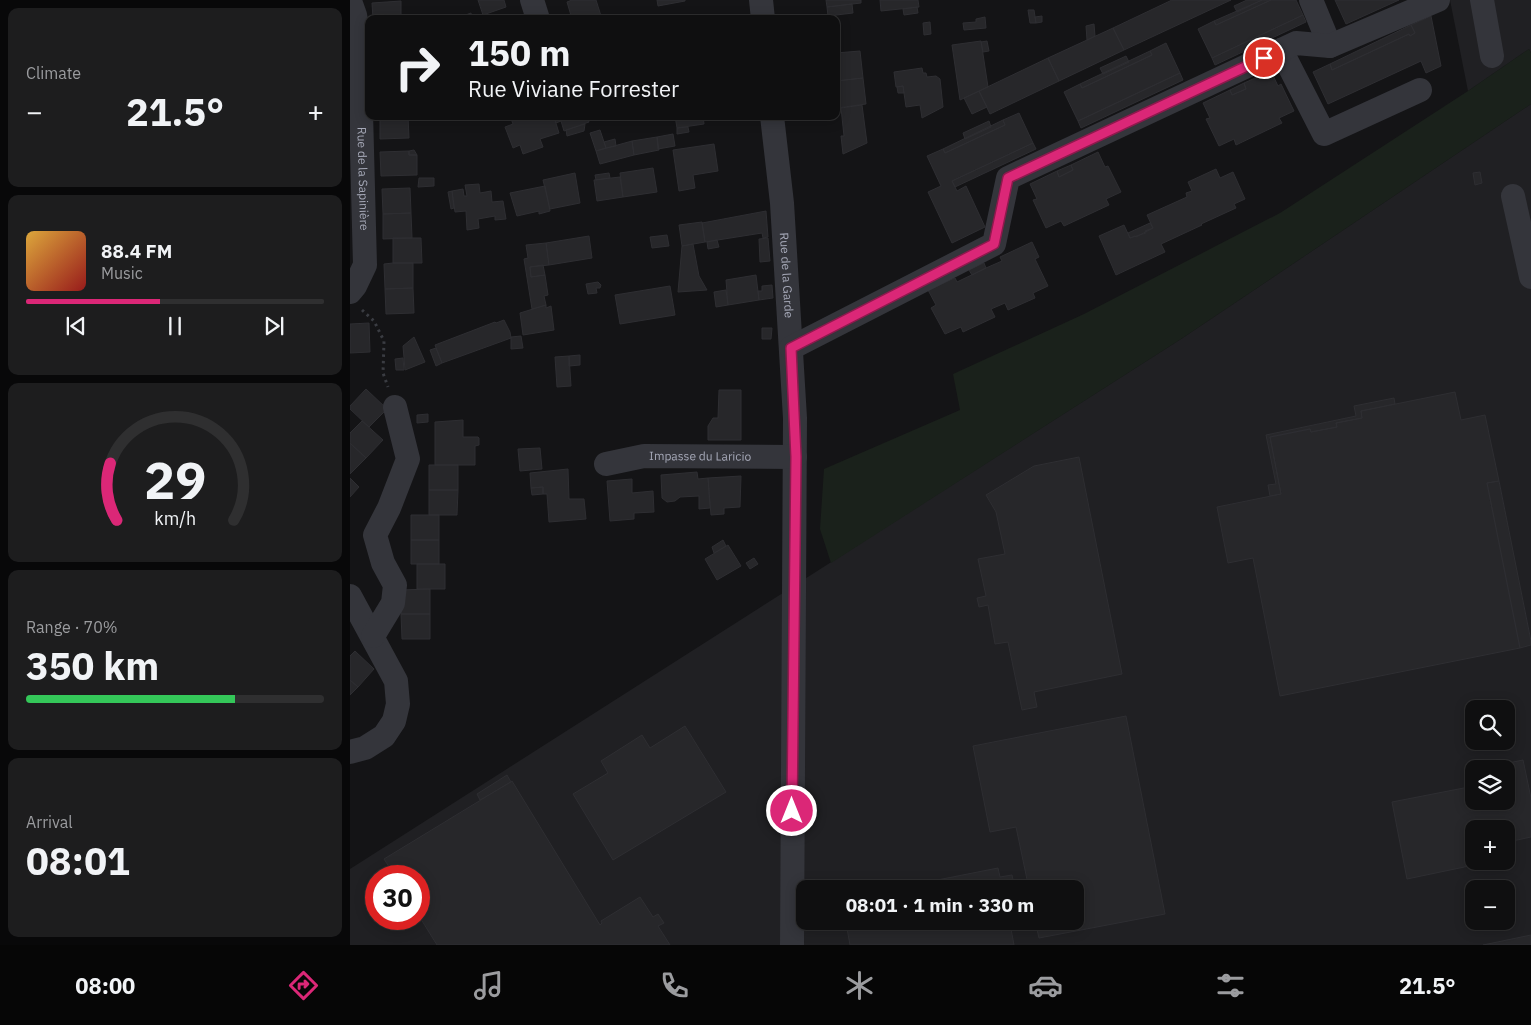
<!DOCTYPE html>
<html lang="en">
<head>
<meta charset="utf-8">
<style>
	:root { --surface:#0f0f10; --page:#1d1d1e; --text:#f1f3f6; --muted:#9b9c9f; --line:#2f2f30; --accent:#db2777 }
	body { margin:0; font-family:"IBM Plex Sans",sans-serif; background:var(--page); color:var(--text); height:100vh; display:flex; flex-direction:column; font-size:19px; white-space:nowrap }
	* { box-sizing:border-box; margin:0 }
	p { font-size:16px; color:var(--muted) }
	.icon { flex:none; width:28px; height:28px; fill:none; stroke:currentColor; stroke-width:2; stroke-linecap:round; stroke-linejoin:round }
	.map { position:relative; flex:1; overflow:hidden }
	.side { display:flex; flex-direction:column; gap:8px; padding:8px; background:#080809; width:350px }
	.side>* { flex:none }
	.hud { position:absolute; left:15px; top:15px; width:475px; height:105px; border-radius:10px; box-shadow:0 2px 12px #0003,0 0 0 1px var(--line); background:#0f0f10; color:var(--text); overflow:hidden }
	.tools { position:absolute; left:1115px; top:700px; display:grid; gap:10px }
	.tools a { display:grid; place-items:center; width:50px; height:50px; border-radius:10px; background:var(--surface); box-shadow:0 2px 12px #0003,0 0 0 1px var(--line); font-size:25px }
	.speed { position:absolute; left:15px; top:865px; display:flex; gap:10px; font-size:25px; font-weight:700; text-align:center }
	.speed>* { display:grid; place-content:center; width:65px; height:65px; border-radius:50%; background:var(--surface); box-shadow:0 2px 12px #0003,0 0 0 1px var(--line); line-height:1 }
	.speed .limit { border:8px solid #d22; background:#fff; color:#111 }
	.pin { position:absolute; display:grid; place-items:center; width:42px; height:42px; color:#fff; margin:-21px; border:2px solid #fff; border-radius:50%; box-shadow:0 1px 5px #0007 }
	.me { position:absolute; width:55px; margin:-28px; rotate:0deg; stroke-linejoin:round; filter:drop-shadow(0 0 4px #0008) }
	.turn { display:flex; align-items:center; gap:18px; height:105px; padding:0 20px; font-size:22px }
	.turn .icon { width:65px; height:65px; stroke-width:2.5 }
	.turn b { display:block; font-size:35px; line-height:42px }
	.big { font-size:38px; font-weight:700; line-height:1.1 }
	.side .widget { flex:1; display:flex; flex-direction:column; justify-content:center; gap:8px; min-width:0; padding:0 18px; border-radius:10px; background:var(--page) }
	.side .dial { align-items:center; gap:0 }
	.dial svg { height:130px; overflow:visible; fill:none; stroke:var(--line); stroke-width:7; stroke-linecap:round; text-anchor:middle }
	.dial text { fill:var(--text); stroke:none }
	.song { display:flex; align-items:center; gap:15px }
	.cover { width:60px; height:60px; border-radius:8px; background:linear-gradient(135deg,hsl(40 70% 55%),hsl(0 70% 35%)) }
	.played { height:5px; border-radius:2px; background:linear-gradient(90deg,var(--accent) 45%,var(--line) 45%) }
	.keys { display:flex; justify-content:space-around; direction:ltr }
	.heat { display:flex; justify-content:space-between; align-items:center; font-size:28px; direction:ltr }
	.charge { height:8px; border-radius:4px; background:linear-gradient(90deg,#34c759 70%,var(--line) 0) }
	.trip { position:absolute; left:446px; top:880px; width:288px; height:50px; border-radius:10px; background:var(--surface); box-shadow:0 2px 12px #0003,0 0 0 1px var(--line); font-weight:700; line-height:50px; text-align:center }
	.tabs { display:flex; height:80px; justify-content:space-around; align-items:center; background:#060606; color:var(--muted) }
	.tabs .icon { width:35px; height:35px }
	.tabs .current { color:var(--accent) }
	.tabs b { font-size:22px; color:var(--text) }
	main { display:flex; flex:1; min-height:0 }
	.map>svg:first-child { display:block }
	.built { fill:#202023; fill-rule:evenodd }
	.green { fill:#1a211b }
	.building { fill:#27272a; stroke:#2e2e32 }
	.lines { fill:none; stroke-linecap:round; stroke-linejoin:round }
	.path { stroke:#3a3c42; stroke-width:3; stroke-dasharray:2.5 4; stroke-linecap:butt }
	.minor { stroke:#34353b; stroke-width:24 }
	.route-casing { stroke:#8e194d; stroke-width:12 }
	.route { stroke:#db2777; stroke-width:9 }
	.labels { text-anchor:middle; stroke-width:5; stroke-linejoin:round; paint-order:stroke }
	.street-label { font-size:12px; fill:#a5a8b7; stroke:#0f0f11 }
</style>
</head>
<body>
<main>
<section class="side">
<div class="widget"><p>Climate</p>
<div class="heat"><a>−</a><b class="big">21.5°</b><a>+</a></div>
</div>
<div class="widget">
<div class="song"><i class="cover"></i><div><b>88.4 FM</b><p>Music</p></div></div>
<div class="played"></div>
<div class="keys"><svg class="icon" aria-label="previous" viewBox="0 0 24 24"><path d="M18 5L8 12l10 7zM5 5v14"/></svg><svg class="icon" aria-label="pause" viewBox="0 0 24 24"><path d="M8 5v14M16 5v14"/></svg><svg class="icon" aria-label="next" viewBox="0 0 24 24"><path d="M6 5l10 7-10 7zM19 5v14"/></svg></div>
</div>
<div class="widget dial"><svg viewBox="0 0 100 80">
<path d="M14 69A42 42 0 1 1 86 69"/>
<path d="M14 69A42 42 0 0 1 10 34" stroke="#db2777"/>
<text x="50" y="56" font-size="32" font-weight="700">29</text>
<text x="50" y="72" font-size="11">km/h</text>
</svg></div>
<div class="widget"><p>Range · 70%</p><b class="big">350 km</b><div class="charge"></div></div>
<div class="widget"><p>Arrival</p><b class="big">08:01</b></div>
</section>
<div class="map">
<svg width="1181" height="945" viewBox="0 0 1181 945">
	<rect width="100%" height="100%" fill="#141416"/>
	<path class="built" d="M1100,0H1181V53L1179,49L1118,91Z
		M1181,104V945H0V869L831,339ZM1124,709H1156V741H1124ZM1124,769H1156V801H1124ZM1124,829H1156V861H1124ZM26,876H69V919H26ZM455,889H725V921H455ZM1124,889H1156V921H1124Z"/>
	<path class="green" d="M1179,49L1181,53V104L831,339L481,563L470,529L474,469L610,410L603,374L734,314L930,213L1118,91Z"/>
	<path class="building" d="M128,0H154L156,7L133,15Z
		M222,0H246L252,19H222L217,2Z
		M307,0H335V1L308,6Z
		M476,0H511V3L477,7Z
		M530,0H568L569,7L531,11Z
		M822,0H881L774,50L763,28Z
		M897,0H912L887,12L884,6Z
		M912,0H921L866,25L864,21Z
		M921,0H946L953,15L862,58L848,29L864,21L866,25Z
		M985,0H1049L996,24Z
		M51,1V19H23L22,3Z
		M502,4L503,13L478,16L477,7Z
		M567,7L568,13L554,15L553,9Z
		M678,10H684L686,23H680Z
		M121,13L122,19H105Z
		M953,15L956,22L865,65L862,58Z
		M692,16V22L686,23L685,17Z
		M1081,16L1091,66L1076,73L1071,61L978,104L963,72L980,64L982,70L1059,34L1060,36L1065,33L1061,25Z
		M635,17L636,28L614,30L613,23L626,22V19Z
		M580,22L581,34L574,35L573,23Z
		M744,24L745,36L737,40L736,26Z
		M1061,25L1065,33L1060,36L1059,34L982,70L980,64Z
		M763,28L774,50L709,81L698,58Z
		M631,41L638,87L610,100L602,45Z
		M637,41L639,51L633,52L631,42Z
		M816,43L830,73L728,121L714,92L730,84L732,88L802,55L800,51Z
		M510,51L513,78L486,81V53Z
		M800,51L802,55L732,88L730,84Z
		M776,56L779,62L753,74L750,68Z
		M698,58L709,81L640,114L629,91Z
		M572,68L573,73H576L577,77L586,76L590,79L593,107L572,118L570,105L556,107L553,86L546,87L544,72Z
		M921,71L928,86L931,84L944,111L929,118L932,123L886,145L884,139L869,146L856,119L860,118L853,103L880,90L882,95L896,89L894,83Z
		M830,73L833,80L731,128L728,121Z
		M513,78L516,104L487,108L486,81Z
		M894,83L896,89L882,95L880,90Z
		M553,86L554,93H548L547,87Z
		M629,91L637,107L622,114L614,98Z
		M512,105L517,143L493,154L491,136H494L491,108Z
		M669,113L683,143L602,181L607,191L616,186L635,227L602,243L578,192L591,186L577,156L593,149L595,153L655,125L653,120Z
		M30,116H58L59,138L30,139Z
		M160,116H193L194,120L204,117L209,133L190,139L193,147L173,154L170,145L163,148L155,127L163,124Z
		M193,116H203L204,117L194,120Z
		M203,116H237L239,122L214,131L211,121L206,123Z
		M325,116H353L354,124L327,128Z
		M653,120L655,125L595,153L593,149Z
		M639,121L641,127L615,139L613,133Z
		M235,124L234,131L217,136L216,130Z
		M338,127L339,132L327,134V128Z
		M250,130L256,148L246,151L240,133Z
		M323,134L325,146L308,149L307,137Z
		M307,137L309,150L284,155L282,141Z
		M265,139L266,146L256,148L254,142Z
		M282,141L284,155L250,164L246,151Z
		M683,143L686,149L605,187L602,181Z
		M364,144L368,171L343,175L345,188L329,191L323,150Z
		M64,150L67,155H59V151Z
		M59,151V155H67V175L31,176L30,152Z
		M748,152L755,167L758,166L771,192L756,199L759,205L714,226L711,221L696,228L683,200L687,199L680,184L707,171L709,177L723,170L721,165Z
		M721,165L723,170L709,177L707,171Z
		M303,168L307,192L273,197L270,173Z
		M866,169L870,178L883,172L895,199L884,204L886,208L851,224L852,225L811,244L815,252L766,275L749,236L774,225L780,238L796,233L795,231L803,228L797,215L837,197L836,193L842,191L838,182Z
		M1130,172L1132,183L1125,185L1123,173Z
		M225,173L230,203L200,209L193,180Z
		M259,173L260,178L246,180L245,175Z
		M270,177L273,197L247,201L244,180Z
		M69,178H84V186L68,187Z
		M129,184L130,193L141,191L142,202L153,201L156,219L145,220V216L128,219L129,228L117,230L116,211L105,212L102,191L113,189L114,196H117L115,185Z
		M195,186L200,211L189,214V211L167,216L160,193Z
		M60,188L61,213L33,214L32,189Z
		M102,191L104,208L101,209L98,192Z
		M416,211L418,237L413,238L412,233L355,242L352,223Z
		M61,213L62,238L33,239V214Z
		M352,222L355,242L332,246L329,225Z
		M800,223L803,228L786,237L785,236L780,238L778,233Z
		M317,235L319,246L302,248L300,237Z
		M239,236L242,258L199,265L196,243Z
		M43,238H71L72,263H43Z
		M418,238L420,261L410,262L409,239Z
		M367,240L369,247L358,249L357,242Z
		M682,242L689,257L685,259L698,286L683,293L685,298L658,310L655,303L641,309L645,317L613,332L611,327L595,334L581,308L586,305L578,290L605,278L607,282L636,268L652,261L650,257Z
		M196,243L199,265L180,267L181,277L195,275L198,295L194,296L196,305L182,309L174,259L178,258L176,245Z
		M343,244L349,276L357,290L328,292L332,246Z
		M43,263H63V288L35,289L34,264Z
		M634,263L636,268L622,275L619,270Z
		M193,265L195,275L181,277L180,267Z
		M406,275L409,300L378,305L376,280Z
		M248,282L251,285L250,288H246L247,293L238,294L236,284Z
		M422,285L423,298L409,300L408,291H412V286Z
		M320,286L325,315L270,324L265,295Z
		M63,288L64,313L36,314L35,289Z
		M376,290L378,305L366,307L364,292Z
		M196,305V308L201,306L204,330L173,335L170,313Z
		M154,320L160,332L161,338L92,363L85,345L145,322L146,323Z
		M19,323L20,352L0,353V324Z
		M412,328H422L421,339H412Z
		M171,336L173,348L161,349V337Z
		M64,337L75,362L55,370L53,346Z
		M86,348L92,363L86,366L80,350Z
		M230,355V365L219,366V356Z
		M219,356L221,386L207,387L205,357Z
		M53,358L54,370H46L45,359Z
		M16,389L37,409L19,427L0,409V406Z
		M369,390H391V440H358V426L363,418H368Z
		M1105,392L1111,420L1135,415L1149,481L1137,483L1170,648L930,696L903,558L878,563L867,507L931,494L920,437L960,429L961,432L987,427L986,423L1012,418L1011,411Z
		M1044,398L1045,404L1011,411L1012,418L986,423L987,427L961,432L960,429L920,437L931,494L920,496L918,485L926,484L916,435L1006,416L1004,406Z
		M78,414V422L67,423V415Z
		M113,420V437H128L129,438V445L125,446V465H85V422Z
		M12,421L33,440L16,458L0,443V433Z
		M0,443L16,458L0,474Z
		M190,448L192,469L170,471L168,449Z
		M729,457L772,674L684,692L687,707L672,710L658,642L645,644L638,605L629,607L627,598L636,596L628,559L655,554L646,512L636,495L684,466Z
		M79,465H108V490H79Z
		M218,469L219,499H234L236,519L199,522L197,494H193V487L181,488L180,473Z
		M347,472L348,479L358,478L360,508L349,509V496L330,497L325,501L317,502L312,498L311,475Z
		M391,476L390,507L374,508V514L361,515L358,478Z
		M0,478L9,487L0,497Z
		M282,479V493L303,491L304,512L284,513V519L260,521L257,481Z
		M1149,481L1181,641V645L1170,648L1137,483Z
		M193,487V494L182,495L181,488Z
		M79,490H108L107,515H79Z
		M61,515H89V540H61Z
		M61,540H89V564H61Z
		M373,540L376,546L364,553L362,547Z
		M378,545L391,566L367,580L355,559Z
		M404,558L408,564L400,569L396,563Z
		M67,564H95V589H67Z
		M80,589V614H51V590Z
		M51,614H80V639H52Z
		M5,651L24,669L8,687L0,680V656Z
		M0,680L8,687L0,695Z
		M776,716L815,914L689,938L685,921H725V889H679L666,827L640,832L623,746Z
		M335,726L376,792L263,860L223,794L258,773L251,761L292,735L300,748Z
		M1173,760L1181,798V837L1158,842L1161,858L1156,859V829H1124V861H1143L1057,879L1042,802L1124,786V801H1156V769H1129Z
		M157,775L161,782L130,800L127,794Z
		M162,781L250,925L252,923L251,921L290,897L303,917L308,914L314,923L308,926L320,945H87L69,916V876H45L34,859Z
		M648,868L650,877L662,875L665,889H557V886Z
		M505,921H671L672,927L661,929L664,945H500L496,923Z
		M1181,935V945H1133Z"/>
	<g class="lines">
		<path class="path" d="M12,310L24,321L34,341L33,373L38,387"/>
		<g class="minor">
			<path d="M182,0L188,19"/>
			<path d="M411,0L413,19"/>
			<path d="M961,0L980,46"/>
			<path d="M1132,0L1142,56"/>
			<path id="s1" d="M0,1L5,15L9,35L15,265L5,286L0,292"/>
			<path d="M931,50L974,134L1070,90"/>
			<path id="s2" d="M422,116L432,203L445,418L442,945"/>
			<path d="M1163,196L1181,277"/>
			<path d="M441,348L644,244L658,178L946,43L980,46L1088,0"/>
			<path id="s3" d="M256,464L294,456L445,457"/>
			<path d="M0,596L46,681L48,704L44,721L34,736L15,748L0,752"/>
			<path d="M23,636L43,603L45,585L33,563L25,535L39,508L58,459L45,407"/>
		</g>
	</g>
	<g class="lines">
		<g class="route-casing">
			<path id="route" d="M442,811L446,457L441,348L644,244L658,178L914,58"/>
		</g>
		<use href="#route" class="route"/>
	</g>
	<g class="labels">
		<g class="street-label">
			<text dy="4" stroke="none"><textPath href="#s1" startOffset="179">Rue de la Sapinière</textPath></text>
			<text dy="4" stroke="none"><textPath href="#s2" startOffset="160">Rue de la Garde</textPath></text>
			<text dy="4" stroke="none"><textPath href="#s3" startOffset="95">Impasse du Laricio</textPath></text>
		</g>
	</g>
</svg>
<div class="tools">
<a><svg class="icon" aria-label="search" viewBox="0 0 24 24"><circle cx="10" cy="10" r="6"/><path d="M15 15l6 6"/></svg></a>
<a><svg class="icon" aria-label="layers" viewBox="0 0 24 24"><path d="M12 4l9 5-9 5-9-5zM3 14l9 5 9-5"/></svg></a>
<a>+</a>
<a>−</a>
</div>
<div class="speed"><div class="limit">30</div></div>
<div class="pin" style="left:914px;top:58px;background:#d93025"><svg class="icon" aria-label="arrive" viewBox="0 0 24 24"><path d="M6 21V4h12l-3 4 3 4H6"/></svg></div>
<svg class="me" style="left:442px;top:811px" viewBox="-20 -20 40 40"><circle r="17" fill="#db2777" stroke="#fff" stroke-width="3"/><path d="M0-11L8 9 0 5-8 9z" fill="#fff"/></svg>
<div class="trip">08:01 · 1 min · 330 m</div>
<div class="hud">
<div class="turn"><svg class="icon" aria-label="right" viewBox="0 0 24 24"><path d="M7 20v-9h11M14 6l5 5-5 5"/></svg><div><b>150 m</b>Rue Viviane Forrester</div></div>
</div>
</div>
</main>
<nav class="tabs">
<b>08:00</b>
<svg class="icon current" aria-label="directions" viewBox="0 0 24 24"><path d="M12 3l9 9-9 9-9-9zM9 14v-3h6M13 9l2 2-2 2"/></svg>
<svg class="icon" aria-label="music" viewBox="0 0 24 24"><path d="M9 18V5l10-2v13"/><circle cx="6" cy="18" r="3"/><circle cx="16" cy="16" r="3"/></svg>
<svg class="icon" aria-label="phone" viewBox="0 0 24 24"><path d="M5 4h4l2 5-3 2q2 4 5 5l2-3 5 2v4C11 20 4 13 5 4z"/></svg>
<svg class="icon" aria-label="climate" viewBox="0 0 24 24"><path d="M12 3v18M4 7l16 10M4 17L20 7"/></svg>
<svg class="icon" aria-label="car" viewBox="0 0 24 24"><path d="M5 17H2v-5l4-1 3-4h7l3 4 3 1v5h-3M9 17h6M6 11h13"/><circle cx="7" cy="17" r="2"/><circle cx="17" cy="17" r="2"/></svg>
<svg class="icon" aria-label="filters" viewBox="0 0 24 24"><path d="M4 7h16M4 17h16"/><circle cx="9" cy="7" r="2"/><circle cx="15" cy="17" r="2"/></svg>
<b>21.5°</b>
</nav>
</body>
</html>
